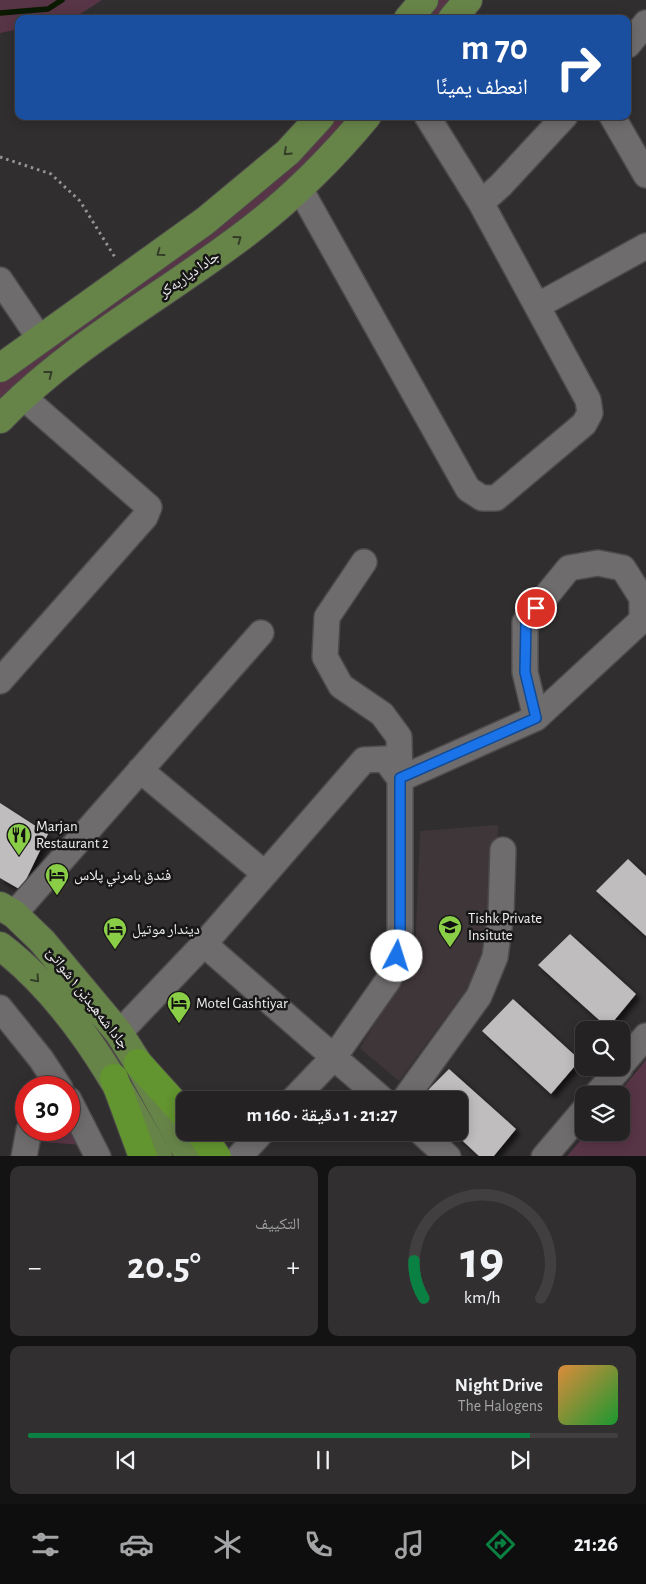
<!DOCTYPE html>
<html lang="ar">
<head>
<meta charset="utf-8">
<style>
	:root { --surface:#252223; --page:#312f30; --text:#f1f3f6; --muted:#a3a4a6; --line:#423f41; --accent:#0b8043 }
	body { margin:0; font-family:"Alegreya Sans","Noto Naskh Arabic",sans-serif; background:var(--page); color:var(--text); direction:rtl; height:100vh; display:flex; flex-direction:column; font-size:19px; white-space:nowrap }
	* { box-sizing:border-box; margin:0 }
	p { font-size:16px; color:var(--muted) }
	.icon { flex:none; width:28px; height:28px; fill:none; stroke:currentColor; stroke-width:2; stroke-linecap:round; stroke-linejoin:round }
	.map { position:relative; height:1156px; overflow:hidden; direction:ltr }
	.drawer { display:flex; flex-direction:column; gap:10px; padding:10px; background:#141313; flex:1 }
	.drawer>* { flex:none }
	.top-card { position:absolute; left:15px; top:15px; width:616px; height:105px; border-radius:10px; box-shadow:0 2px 12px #0003,0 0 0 1px var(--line); direction:rtl; background:#1a4fa0; color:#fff; overflow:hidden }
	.controls { position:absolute; left:575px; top:1021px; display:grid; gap:10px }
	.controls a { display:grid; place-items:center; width:55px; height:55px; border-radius:10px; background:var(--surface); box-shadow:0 2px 12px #0003,0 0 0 1px var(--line); font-size:25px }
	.speed { position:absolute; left:15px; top:1076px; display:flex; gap:10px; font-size:25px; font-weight:700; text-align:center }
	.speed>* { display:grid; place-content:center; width:65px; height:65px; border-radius:50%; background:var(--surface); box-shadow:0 2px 12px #0003,0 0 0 1px var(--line); line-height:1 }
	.speed .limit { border:8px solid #d22; background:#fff; color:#111 }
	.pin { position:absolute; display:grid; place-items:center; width:42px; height:42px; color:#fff; margin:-21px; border:2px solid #fff; border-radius:50%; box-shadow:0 1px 5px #0007 }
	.me { position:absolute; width:55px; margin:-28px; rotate:5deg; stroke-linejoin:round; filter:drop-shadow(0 0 4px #0008) }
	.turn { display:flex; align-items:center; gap:18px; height:105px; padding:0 20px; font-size:22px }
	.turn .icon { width:65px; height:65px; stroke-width:2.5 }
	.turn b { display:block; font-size:35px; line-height:42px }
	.big { font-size:38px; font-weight:600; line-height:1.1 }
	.drawer .tile { flex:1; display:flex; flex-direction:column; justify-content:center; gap:8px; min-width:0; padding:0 18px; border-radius:10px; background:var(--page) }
	.drawer .dial { align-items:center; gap:0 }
	.dial svg { height:130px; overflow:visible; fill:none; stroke:var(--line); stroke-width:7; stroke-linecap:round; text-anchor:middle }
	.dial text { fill:var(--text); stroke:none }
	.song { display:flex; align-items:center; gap:15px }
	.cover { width:60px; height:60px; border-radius:8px; background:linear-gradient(135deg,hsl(30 70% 55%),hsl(130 70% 35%)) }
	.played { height:5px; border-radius:2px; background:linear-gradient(90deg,var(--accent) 85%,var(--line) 85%) }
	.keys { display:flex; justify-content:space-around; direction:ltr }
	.heat { display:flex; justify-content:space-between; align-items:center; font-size:28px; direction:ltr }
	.drawer .tiles { flex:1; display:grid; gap:10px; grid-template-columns:1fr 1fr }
	.tile:last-child { grid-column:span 2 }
	.trip { position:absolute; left:176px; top:1091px; width:292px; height:50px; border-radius:10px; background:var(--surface); box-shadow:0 2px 12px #0003,0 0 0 1px var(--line); font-weight:600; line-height:50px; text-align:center; direction:rtl }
	.tabs { display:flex; height:80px; justify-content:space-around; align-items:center; background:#0f0e0e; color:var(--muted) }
	.tabs .icon { width:35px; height:35px }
	.tabs .current { color:var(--accent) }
	.tabs b { font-size:22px; color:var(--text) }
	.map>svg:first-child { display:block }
	.built { fill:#3f363a }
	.green { fill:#583546 }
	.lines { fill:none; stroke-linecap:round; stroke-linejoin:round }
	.stream { stroke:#0a1900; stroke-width:5.5 }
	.building { fill:#c0bdbe; filter:url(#shadow) }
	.minor-casing { stroke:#4d4a4b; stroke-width:28 }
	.major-casing { stroke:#4d4a4b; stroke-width:30 }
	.highway-casing { stroke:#4d4a4b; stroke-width:30 }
	.path { stroke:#959394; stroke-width:3; stroke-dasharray:2.5 4; stroke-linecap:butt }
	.minor { stroke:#6f6c6d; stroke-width:25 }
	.major { stroke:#678448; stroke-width:28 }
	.highway { stroke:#62942f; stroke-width:28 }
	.oneway { stroke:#343d28 }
	.route-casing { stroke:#114b97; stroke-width:12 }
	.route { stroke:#1a73e8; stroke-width:9 }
	.labels { text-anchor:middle; stroke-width:5; stroke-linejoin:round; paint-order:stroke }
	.street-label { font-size:15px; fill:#f1eff0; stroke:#181717 }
	.poi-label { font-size:15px; fill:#f1eff0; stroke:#181717; text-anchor:start }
</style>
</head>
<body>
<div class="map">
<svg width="646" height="1157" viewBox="0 0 646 1157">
	<defs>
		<filter id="shadow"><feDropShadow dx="4.5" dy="4.5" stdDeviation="2.5" flood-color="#0009"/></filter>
	</defs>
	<rect width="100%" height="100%" fill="#312e2f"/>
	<path class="built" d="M498,825L496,888L489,938L471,983L399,1081L360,1048L415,958L420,831Z"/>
	<path class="green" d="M0,0H102L74,18L19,19V29L0,33Z
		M424,0H468L452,19H408Z
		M321,116H367L352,135L0,419V368Z
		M646,1060V1156H567L587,1133L621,1132V1095H617Z
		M69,1121L83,1145L43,1142L46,1130H69Z"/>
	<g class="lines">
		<path class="stream" d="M0,13L48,9L62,0"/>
	</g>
	<path class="building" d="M0,803L48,834L21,890L0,878Z
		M628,859L646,876V936L596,891Z
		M570,934L636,994L608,1028L538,965Z
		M513,999L580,1060L551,1094L482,1031Z
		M449,1069L516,1129L493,1157H480L453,1132H460V1100H418Z"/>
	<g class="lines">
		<g class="minor-casing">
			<path id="minor" d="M628,45L646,23
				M612,116L646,175
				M299,187L468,489L482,498H496L584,424L590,413L588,400L481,203L427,116
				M481,203L501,185L565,116
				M0,280L40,339
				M537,306L646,246
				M364,562L327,617L325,657L341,686L382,714L399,737L400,779L536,718L642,620V598L623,568L598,563L569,568L525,622V672L536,718
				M0,681L145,517L149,507L22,396
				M140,770L264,873
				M14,914L261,633
				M204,944L383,1100
				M0,1008L41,1059L60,1088
				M119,1033L204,944L364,760L385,759L400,779V929L397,956L389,979L334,1057L293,1100
				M621,1065L646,1036
				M596,1095L620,1068
				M69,1100L98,1157
				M404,1100L479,996L495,957L501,913L503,850
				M421,1132L448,1157
				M24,1157L29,1130
				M239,1157L262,1132
				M544,1157L584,1110"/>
		</g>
		<g class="major-casing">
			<path id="major" d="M408,19L424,0
				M452,19L468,0
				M0,368L205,221L288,152L321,116
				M0,419C74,342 170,293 254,227C293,197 335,155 367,116
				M0,906L14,914L42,941L119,1033L138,1063L190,1157
				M0,946C71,1000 115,1081 158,1157"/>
		</g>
		<g class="highway-casing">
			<path id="highway" d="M138,1063L185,1115
				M114,1078L143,1157
				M200,1132L217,1157"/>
		</g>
		<path class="path" d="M0,157L51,174L80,201L116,259"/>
		<use href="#minor" class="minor"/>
		<use href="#major" class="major"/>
		<use href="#highway" class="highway"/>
	</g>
	<defs><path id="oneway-chevron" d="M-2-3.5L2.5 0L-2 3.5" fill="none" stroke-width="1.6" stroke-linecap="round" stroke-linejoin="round" transform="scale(1.25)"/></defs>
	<g class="oneway">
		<use href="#oneway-chevron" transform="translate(287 152) rotate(137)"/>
		<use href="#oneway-chevron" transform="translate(238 239) rotate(-36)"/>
		<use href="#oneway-chevron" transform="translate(160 253) rotate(144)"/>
		<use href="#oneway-chevron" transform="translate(49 374) rotate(-38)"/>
		<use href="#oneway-chevron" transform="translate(36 979) rotate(48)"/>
	</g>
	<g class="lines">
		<g class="route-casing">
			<path id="route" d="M397,956L400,929V778L536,718L525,672L526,622L536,608"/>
		</g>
		<use href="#route" class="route"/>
	</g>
	<defs>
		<g id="restaurant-pin" transform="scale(1.25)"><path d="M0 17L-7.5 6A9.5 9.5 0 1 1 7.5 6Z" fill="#8ace47" stroke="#181717"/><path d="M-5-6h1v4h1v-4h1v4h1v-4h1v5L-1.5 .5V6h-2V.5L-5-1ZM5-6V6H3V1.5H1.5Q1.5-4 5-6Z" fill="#111"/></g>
		<g id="hotel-pin" transform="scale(1.25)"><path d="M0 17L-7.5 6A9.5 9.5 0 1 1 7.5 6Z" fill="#8ace47" stroke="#181717"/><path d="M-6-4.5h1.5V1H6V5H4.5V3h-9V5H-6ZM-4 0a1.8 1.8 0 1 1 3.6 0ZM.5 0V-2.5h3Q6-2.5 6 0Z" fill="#111"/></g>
		<g id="university-pin" transform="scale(1.25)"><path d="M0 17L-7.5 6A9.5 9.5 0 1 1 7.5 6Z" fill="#8ace47" stroke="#181717"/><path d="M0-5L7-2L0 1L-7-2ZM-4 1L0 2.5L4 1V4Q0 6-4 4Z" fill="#111"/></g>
	</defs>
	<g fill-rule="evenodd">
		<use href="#restaurant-pin" x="19" y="835"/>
		<use href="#hotel-pin" x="57" y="875"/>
		<use href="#university-pin" x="450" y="927"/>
		<use href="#hotel-pin" x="115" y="929"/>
		<use href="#hotel-pin" x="179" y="1003"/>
	</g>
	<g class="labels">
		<g class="street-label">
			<text transform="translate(189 274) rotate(-35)" y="5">جادا دیاربه‌كر</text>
			<text transform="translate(88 998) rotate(52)" y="5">جادا شەهیدێن ١ شواتێ</text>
		</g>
		<g class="poi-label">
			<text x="36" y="831">Marjan<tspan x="36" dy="17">Restaurant 2</tspan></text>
			<text x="74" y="880">فندق بامرني پلاس</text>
			<text x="468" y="923">Tishk Private<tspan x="468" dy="17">Insitute</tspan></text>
			<text x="132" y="934">ديندار موتيل</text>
			<text x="196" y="1008">Motel Gashtiyar</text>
		</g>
	</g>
</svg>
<div class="controls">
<a><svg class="icon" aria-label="search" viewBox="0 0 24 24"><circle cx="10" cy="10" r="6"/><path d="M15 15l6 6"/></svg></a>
<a><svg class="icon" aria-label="layers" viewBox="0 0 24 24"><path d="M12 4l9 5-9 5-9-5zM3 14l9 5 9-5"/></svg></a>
</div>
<div class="speed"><div class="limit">30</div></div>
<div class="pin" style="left:536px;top:608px;background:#d93025"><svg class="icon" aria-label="arrive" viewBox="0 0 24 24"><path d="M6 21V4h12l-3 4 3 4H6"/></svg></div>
<svg class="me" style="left:397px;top:956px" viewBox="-20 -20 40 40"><circle r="19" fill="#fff"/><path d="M0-13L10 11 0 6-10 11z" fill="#1a73e8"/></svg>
<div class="trip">21:27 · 1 دقيقة · 160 m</div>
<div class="top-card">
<div class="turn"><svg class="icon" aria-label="right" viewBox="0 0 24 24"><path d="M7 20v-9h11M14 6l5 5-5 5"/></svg><div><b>70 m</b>انعطف يمينًا</div></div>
</div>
</div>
<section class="drawer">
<div class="tiles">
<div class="tile dial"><svg viewBox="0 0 100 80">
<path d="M14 69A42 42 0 1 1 86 69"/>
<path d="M14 69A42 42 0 0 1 8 46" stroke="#0b8043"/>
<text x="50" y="56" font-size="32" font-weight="700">19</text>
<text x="50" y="72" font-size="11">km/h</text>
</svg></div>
<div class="tile"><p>التكييف</p>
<div class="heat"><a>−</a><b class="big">20.5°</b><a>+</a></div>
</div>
<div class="tile">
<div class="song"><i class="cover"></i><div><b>Night Drive</b><p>The Halogens</p></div></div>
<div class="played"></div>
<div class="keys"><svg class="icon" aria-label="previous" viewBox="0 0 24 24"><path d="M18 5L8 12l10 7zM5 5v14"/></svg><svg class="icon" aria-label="pause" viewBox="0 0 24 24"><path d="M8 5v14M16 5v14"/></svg><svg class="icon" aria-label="next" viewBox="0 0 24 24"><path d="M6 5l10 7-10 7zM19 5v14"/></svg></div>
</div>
</div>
</section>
<nav class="tabs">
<b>21:26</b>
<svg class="icon current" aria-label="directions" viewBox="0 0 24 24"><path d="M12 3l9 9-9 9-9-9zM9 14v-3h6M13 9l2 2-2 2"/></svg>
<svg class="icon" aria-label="music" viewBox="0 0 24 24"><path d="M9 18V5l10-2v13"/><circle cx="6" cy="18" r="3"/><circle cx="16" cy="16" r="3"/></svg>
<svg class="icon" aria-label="phone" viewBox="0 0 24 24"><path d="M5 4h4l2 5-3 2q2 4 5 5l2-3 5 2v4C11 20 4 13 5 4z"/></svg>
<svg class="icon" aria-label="climate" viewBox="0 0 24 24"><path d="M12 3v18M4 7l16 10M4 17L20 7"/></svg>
<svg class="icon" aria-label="car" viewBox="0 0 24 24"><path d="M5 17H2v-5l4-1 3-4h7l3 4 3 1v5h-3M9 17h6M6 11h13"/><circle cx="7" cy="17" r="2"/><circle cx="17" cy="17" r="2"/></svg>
<svg class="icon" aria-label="filters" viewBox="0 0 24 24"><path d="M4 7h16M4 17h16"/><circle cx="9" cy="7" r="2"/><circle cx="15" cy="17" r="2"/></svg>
</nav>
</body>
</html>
